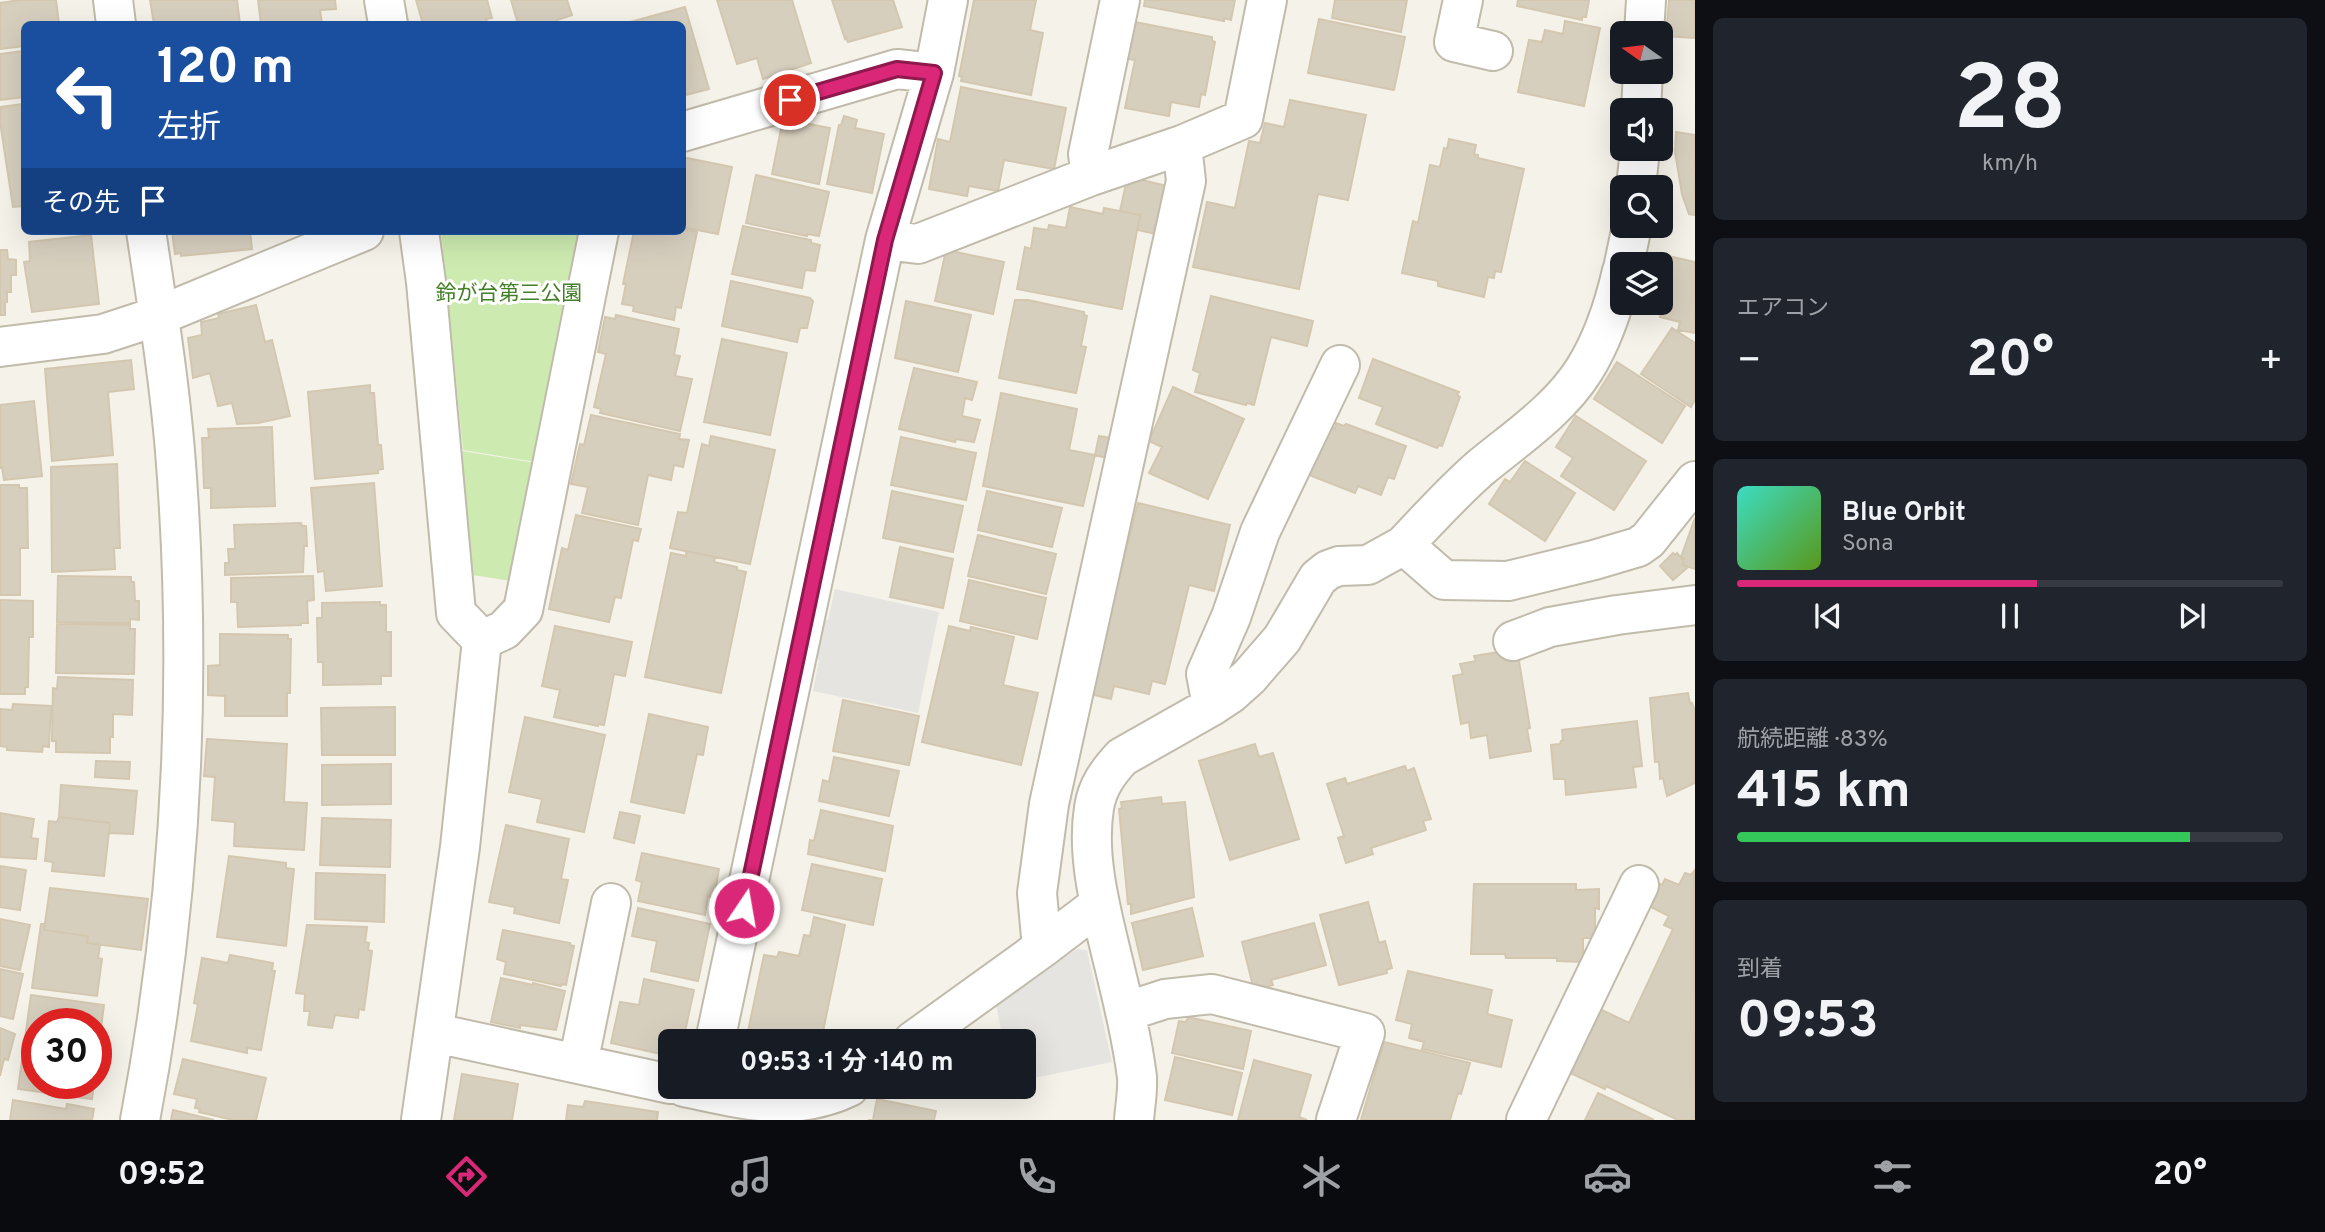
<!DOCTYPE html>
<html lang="ja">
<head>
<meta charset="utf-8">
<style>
	:root { --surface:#171b24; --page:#20242c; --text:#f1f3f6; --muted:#9ea1a6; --line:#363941; --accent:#db2777 }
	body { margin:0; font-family:Overpass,"Noto Sans JP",sans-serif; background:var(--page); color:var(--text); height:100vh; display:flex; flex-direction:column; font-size:26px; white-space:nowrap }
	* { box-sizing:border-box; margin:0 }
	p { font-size:23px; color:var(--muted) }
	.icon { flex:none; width:38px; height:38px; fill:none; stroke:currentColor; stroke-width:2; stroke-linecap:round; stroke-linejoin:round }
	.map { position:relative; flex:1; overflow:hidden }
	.drawer { display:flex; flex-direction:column; gap:18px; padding:18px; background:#0d0f14; width:630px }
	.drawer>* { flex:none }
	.hud { position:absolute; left:21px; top:21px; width:665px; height:214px; border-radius:10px; box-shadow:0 7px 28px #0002; background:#1a4fa0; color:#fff; overflow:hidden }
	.needle { width:46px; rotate:284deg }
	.buttons { position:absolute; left:1610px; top:21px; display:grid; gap:14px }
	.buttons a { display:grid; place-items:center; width:63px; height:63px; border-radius:10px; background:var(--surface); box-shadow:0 7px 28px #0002; font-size:35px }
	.speed { position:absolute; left:21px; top:1008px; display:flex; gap:14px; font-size:35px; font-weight:700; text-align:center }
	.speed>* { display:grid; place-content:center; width:91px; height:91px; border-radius:50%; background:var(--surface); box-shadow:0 7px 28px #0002; line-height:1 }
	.speed .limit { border:10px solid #d22; background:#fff; color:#111 }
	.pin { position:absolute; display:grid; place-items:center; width:60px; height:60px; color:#fff; margin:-30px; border:4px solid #fff; border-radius:50%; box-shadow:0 2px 7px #0007 }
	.me { position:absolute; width:77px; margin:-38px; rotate:12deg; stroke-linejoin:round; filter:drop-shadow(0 0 5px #0008) }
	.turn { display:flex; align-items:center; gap:24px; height:147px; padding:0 21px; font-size:32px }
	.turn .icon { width:91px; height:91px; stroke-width:2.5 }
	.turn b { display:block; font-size:49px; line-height:60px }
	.then { display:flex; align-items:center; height:66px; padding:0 21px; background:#0003; gap:14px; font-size:26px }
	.big { font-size:52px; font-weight:700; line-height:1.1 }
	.drawer .widget { flex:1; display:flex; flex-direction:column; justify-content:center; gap:10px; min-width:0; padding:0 24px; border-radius:10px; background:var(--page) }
	.drawer .dial { align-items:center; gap:0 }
	.dial b { font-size:91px; line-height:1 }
	.song { display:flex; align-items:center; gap:21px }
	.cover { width:84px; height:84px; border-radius:10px; background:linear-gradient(135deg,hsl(170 70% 55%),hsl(90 70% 35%)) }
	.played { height:7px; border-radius:4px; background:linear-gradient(90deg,var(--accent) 55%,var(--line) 55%) }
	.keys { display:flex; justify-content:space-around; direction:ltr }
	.heat { display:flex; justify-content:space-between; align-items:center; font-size:38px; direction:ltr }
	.charge { height:10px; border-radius:5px; background:linear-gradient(90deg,#34c759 83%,var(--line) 0) }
	.trip { position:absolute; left:658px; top:1029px; width:378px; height:70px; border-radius:10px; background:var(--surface); box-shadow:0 7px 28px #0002; font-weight:700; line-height:70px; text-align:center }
	.tabs { display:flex; height:112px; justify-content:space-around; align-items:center; background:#090b0e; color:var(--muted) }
	.tabs .icon { width:49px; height:49px }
	.tabs .active { color:var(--accent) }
	.tabs b { font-size:32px; color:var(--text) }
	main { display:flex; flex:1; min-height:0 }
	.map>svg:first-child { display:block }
	.green { fill:#cdebb0 }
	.parking { fill:#e6e4e1 }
	.building { fill:#d7cfbe; stroke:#d3c7b0; stroke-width:2 }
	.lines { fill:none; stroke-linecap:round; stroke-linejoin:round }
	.minor-casing { stroke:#c1bbab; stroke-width:42 }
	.minor { stroke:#fff; stroke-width:38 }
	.route-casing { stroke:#8e194d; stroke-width:18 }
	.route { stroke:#db2777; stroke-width:12 }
	.labels { text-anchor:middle; stroke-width:6; stroke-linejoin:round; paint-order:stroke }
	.park-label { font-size:21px; fill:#437f26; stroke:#fff }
</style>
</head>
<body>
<main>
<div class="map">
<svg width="1695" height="1120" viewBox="0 0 1695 1120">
	<rect width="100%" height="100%" fill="#f5f2e9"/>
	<path class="green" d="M441,231H587L536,462L463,450Z
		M462,451L536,463L512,581L472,575Z"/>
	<path class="parking" d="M835,589L939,612L918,713L813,691L819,660L810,657L819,619L828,620Z
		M1077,949L1087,950L1112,1062L1024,1080V1041H1003L995,998L1021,985Z"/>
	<path class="building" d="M20,0H56L59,24H24V46L0,49V3Z
		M150,0H237L240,24H154Z
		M258,0H335L336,9L320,10L322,24H261Z
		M416,0H487L492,18L486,19L488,24H423Z
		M511,0H567L572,15L557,20L559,23L555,24H518Z
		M717,0H792L811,63L763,79L757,58L737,64Z
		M832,0H893L902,27L848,42L846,38L845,39Z
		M974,0H1036L1030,30L1043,33L1031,95L961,81L962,77L959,76Z
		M1145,0H1235L1231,20L1224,18V21L1144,6Z
		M1335,0H1407L1401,32L1332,18Z
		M1518,0H1589L1586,17H1582V20L1517,6Z
		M1669,0H1695V38L1666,36Z
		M685,7L709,89L682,96V24H623Z
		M1319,19L1405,37L1394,90L1308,73Z
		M1565,21L1600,28L1584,106L1518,92L1529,40L1542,42L1545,30L1563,34Z
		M1135,22L1212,37V41L1215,42L1205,95L1201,94L1199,107L1171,102L1169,116L1125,108L1135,60L1128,59Z
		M24,51V97L0,100V54Z
		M961,87L1066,108L1054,169L1004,160L998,191L969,186L967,196L929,189L938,139L950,142Z
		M1290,100L1366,115L1348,200L1318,194L1299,289L1193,267L1207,202L1235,208L1249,141L1260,143L1265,123L1284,127Z
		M24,104V206L13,207L0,122L1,107Z
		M844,116L857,120L855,128L884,134L872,193L827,184L839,125H841Z
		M783,119L830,128L819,184L772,174Z
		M1676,132L1695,135V215L1689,214L1682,194L1675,152Z
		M1449,139L1476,145L1474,154L1478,155V158L1524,169L1501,272L1495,271L1494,278L1488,277L1484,297L1438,286V281L1402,273L1413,221L1418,223L1430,165L1440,167L1444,148L1447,149Z
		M682,157L732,167L718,234L682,227Z
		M756,175L829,192L819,236L808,234L807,236L746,223Z
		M1138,179L1167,186L1156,234L1138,230L1140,215L1120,211L1126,184Z
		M1070,207L1103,214L1104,208L1140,215L1122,309L1017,289L1025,247L1031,249L1034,228L1048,230L1049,225L1066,228Z
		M743,226L811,240V243L820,245L815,271L805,270L802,288L732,274Z
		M682,229L697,232L681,308L676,307L674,320L633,311L634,306L622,304L626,284H623L634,231H682Z
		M172,231H250L252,249L181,256V253L175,254Z
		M91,235L99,304L32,312L24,262L30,261L29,242Z
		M0,250H7L8,259L16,260V275H11V292H7V302H5V315H0Z
		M946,250L1004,262L993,314L935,301Z
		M1660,254L1695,262V333L1678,330L1680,322L1660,317L1666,288L1661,287V264H1658Z
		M731,281L810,298L813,301L807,328H800L797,342L722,326Z
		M1211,296L1313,321L1307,346L1271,337L1254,405L1247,403L1246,405L1195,392L1200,373L1193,370Z
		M1015,300H1028L1084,312V315L1087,316L1081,346L1086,347L1076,393L999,378Z
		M906,301L971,315L958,372L895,358Z
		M256,305L265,342L272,340L290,416L258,423L237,424L232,403L218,406L210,373L193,378L188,338L202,335L201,322L219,318L218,314Z
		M616,315L679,329L674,355L680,356L675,376L692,379L680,431L600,413L601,409L594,407L606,354L598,352L605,317L615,319Z
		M1672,328L1695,343V400L1691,407L1641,374Z
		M722,339L787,353L770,435L704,422Z
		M1373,359L1459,392L1457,395L1460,397L1442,446L1439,445L1437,448L1376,424L1383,407L1359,398Z
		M131,360L134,389L108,392L113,455L52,461L45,369Z
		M1617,362L1685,406L1662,443L1594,399Z
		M914,368L977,382L972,400L965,398L962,416L980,420L974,442L956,439L955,442L899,429Z
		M370,385V393H374L378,445H381L383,469L378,470V473L315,479L308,392Z
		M1173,387L1244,419L1208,499L1149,473L1162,447L1149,441Z
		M1001,393L1077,409L1069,450L1095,455L1083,506L983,486Z
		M34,401L42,476L4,480L2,467L0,468V405Z
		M591,415L680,434L679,439L689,440L683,467L674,465L671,480L648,475L638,525L582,513L588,487L571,484L580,444L584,445Z
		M1576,416L1646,461L1614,510L1561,476L1573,458L1556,447Z
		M1336,423L1344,426L1346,424L1406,446L1394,479L1388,477L1381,495L1358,486L1355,493L1309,475L1324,435L1328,436L1332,427L1335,429Z
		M272,427L275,506L211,508V488H204L202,438H209L208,429Z
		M711,436L775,450L750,564L670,548L678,512L687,513L702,444L709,446Z
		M1099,436L1111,438L1107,458L1095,455Z
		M901,437L976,453L966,500L891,485Z
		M1525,461L1575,493L1545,541L1489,504L1505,479L1510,482Z
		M117,464L120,548H114L115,569L52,572L51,467Z
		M374,483L382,586L326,591L324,571L318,572L311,488Z
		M0,485H19V488H27L28,548H20V595H0Z
		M892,491L963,506L953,552L883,538Z
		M987,491L1062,508L1052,547L978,530Z
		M1138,503L1230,525L1214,591L1189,585L1165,684L1152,681L1149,694L1114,686L1111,699L1090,694Z
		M576,515L641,529L638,541L633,540L621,598L615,597L609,622L549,609L562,548L568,550Z
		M1695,518V569L1683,565L1684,558L1681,557Z
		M301,523L302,526H306L307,546H304L303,572L225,575V563H229L228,549H235L234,525Z
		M978,535L1056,554L1046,594L968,576Z
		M900,547L953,559L943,608L890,597Z
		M686,551L715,557L714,562L737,567V570L746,572L721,693L645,677L671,553L686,556Z
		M1673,553L1675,555L1677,553L1684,561L1683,565L1688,567L1673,580L1660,566Z
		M58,576L131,577V582H134L135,601H139V620L130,619V623L57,622Z
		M313,576L314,600L307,601L308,623H301V625L238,627L237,602H231V578Z
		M969,580L1046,598L1037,639L960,621Z
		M0,600L33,601V637H29L28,687H25V694H0Z
		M380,602V605H386V632H391V676H381V684L323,685V662H318L317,618H322V603Z
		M57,624L130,625V629H135L134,674L56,673Z
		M555,626L632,642L625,676L614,674L604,725L598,724V726L554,717L560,690L542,686Z
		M949,626L970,631L971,627L1014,637L1003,685L1038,693L1021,765L922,742Z
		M220,634L288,635V639H291L290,693H287V716H225V696L208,695V666L220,665Z
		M1517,649L1530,728L1527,729L1531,751L1490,758L1487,735L1471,738L1469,722L1461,724L1453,676L1463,674L1460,664L1476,661L1474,656Z
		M58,677L133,680L132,715L113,714V737H110V753L56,752V741H52L53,688L57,689Z
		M1688,693L1690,704L1692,703L1695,711V783L1667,796L1663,778L1660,779L1659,762H1655L1650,698Z
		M843,700L919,716L909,765L833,751Z
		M13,704L51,706L49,747L43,746L42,752L7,750V747L0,746V709L12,710Z
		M395,707V755H322L321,708Z
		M649,714L708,727L703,755L697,754L684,813L631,802Z
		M525,717L605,735L584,832L537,822L542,799L509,792Z
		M1637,721L1642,766L1633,767L1636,787L1566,795L1565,779H1554L1551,745L1560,744L1561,741L1563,740L1562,730Z
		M207,739L287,744L284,802L307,803L304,850L234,846L235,822L212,820L215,777L204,776Z
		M1255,744L1259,757L1273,753L1299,839L1230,860L1199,761Z
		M834,757L899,771L889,816L819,801L823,780L829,782Z
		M96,761L130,762L129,779L95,777Z
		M391,764V804L322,805V765Z
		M1405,766L1407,771L1414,768L1431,819L1423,821L1426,830L1371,848L1373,854L1346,863L1338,838L1344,836L1327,784L1345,778L1347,784Z
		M61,785L137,791L133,834L109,833L110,823L59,817Z
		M1161,797L1162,804L1185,802L1194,897L1131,914V904H1128L1119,809L1122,808L1121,802Z
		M821,810L893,826L885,871L808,854L810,840L814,841Z
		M620,812L640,816L634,843L614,838Z
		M0,813L34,819L31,838L38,839L36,859L0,857Z
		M59,817L110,823L104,876L52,871L53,862L45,861L49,821L57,822Z
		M322,818L391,820L390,867L320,865Z
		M506,825L569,839L561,879L568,880L559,923L514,913L515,907L489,902Z
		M642,853L719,869L714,898L708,896L705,915L638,901L642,882L636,880Z
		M229,856L286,863V868L294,869L286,946L217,937Z
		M812,864L882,879L873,925L802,910Z
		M0,866L26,870L20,910L0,907Z
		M1694,871L1695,1120H1678L1606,1086L1605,1089L1566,1071L1596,1007L1629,1023L1673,929L1664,925L1669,916L1651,907L1654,901L1647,897L1654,881L1662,885L1665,879L1679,885L1685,873L1691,875Z
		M316,873L385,875L384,922L315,919Z
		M1474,884H1576V890L1599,889V909L1595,908V938H1583V962L1557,961V958H1506L1505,954H1471Z
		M50,888L148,899L141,950L87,943L88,936L44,930Z
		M1368,902L1379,943L1385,941L1392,968L1386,970L1387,973L1339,985L1320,915Z
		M638,908L710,924L698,981L651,971L657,941L632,936Z
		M1192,908L1203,956L1143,970L1132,923Z
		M814,917L845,925L821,1041H746L764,955L777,957L779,952L799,956L804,935L810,936Z
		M0,919L30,925L20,970L0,966Z
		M1314,923L1326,965L1271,980L1273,985L1254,990L1242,942Z
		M41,924H45L44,930L88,936L87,943L100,945L98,958L102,959L97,996L32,988Z
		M307,925L367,927L365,942L369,943L368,950L372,951L364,1010L359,1009L358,1018L335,1015L332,1028L308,1025L310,1011H304L305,994L296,993Z
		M503,930L570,943V945L574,946L566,985L562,984L561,986L504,974L506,962L497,959Z
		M230,955L273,963L272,971H275L261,1050L247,1048V1053L191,1041L198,1004L194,1003L202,958L228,963Z
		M0,969L23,974L13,1019L0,1016Z
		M1408,971L1492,990L1487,1014L1512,1020L1501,1067L1422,1049L1424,1042L1409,1038L1412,1024L1396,1020Z
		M501,978L533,985V983L565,991L556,1030L520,1025V1028L491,1022Z
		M644,979L694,990L683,1041H670V1056L611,1043L620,1002L639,1005Z
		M31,995L104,1005L96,1066V1024H37V1083H94L92,1099L18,1089Z
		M1188,1017L1251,1031L1243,1069L1172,1053L1179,1021L1186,1022Z
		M0,1028L15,1034L8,1060L4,1059L0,1076Z
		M1384,1042L1470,1063L1461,1094L1458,1093L1450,1120H1361Z
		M1175,1057L1242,1073L1232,1115L1165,1100Z
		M183,1059L266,1078L256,1120H233L199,1112L200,1109L195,1108L197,1099L174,1094Z
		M1254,1060L1311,1075L1299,1117L1307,1120H1238Z
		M462,1074L518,1084L512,1120H454Z
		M1598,1093L1654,1120H1585Z
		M877,1099L936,1111L934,1120H868H873Z
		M13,1100L66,1109L67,1104L94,1109L92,1120H10Z
		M585,1101L658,1112L657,1120H566L568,1105L583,1107Z
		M173,1110L214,1120H171Z"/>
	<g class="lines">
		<g class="minor-casing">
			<path id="minor" d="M113,0L116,24
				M384,0L388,24
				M1463,0L1454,42L1493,51
				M1644,33L1646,0
				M1641,110L1643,72
				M682,132L897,69L934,73
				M1091,176L1088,154L1120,0
				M1636,187L1640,149
				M419,231L426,282L456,613L482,640L460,847L421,1120
				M885,240L918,244L1091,176L1182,145L1243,119L1267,0
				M1624,264L1632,226
				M0,347L103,334L158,316L364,231
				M1404,545C1428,519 1453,492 1479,469C1515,439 1559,410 1584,370C1603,340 1614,306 1622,271
				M482,640L504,630L523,610L599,231
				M1513,641L1550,627L1617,615L1695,605
				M1212,706L1206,674L1231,617L1260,532L1340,365
				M1042,948L1037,893L1049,804L1186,181L1182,145
				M1125,1012L1165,999L1212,994L1365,1033L1336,1120
				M435,1033L670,1084
				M715,1041L885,240L934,73L948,0
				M913,1041L1042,948L1100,904
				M578,1064L611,903
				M684,1087C742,1099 793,1114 849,1087
				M140,1120C182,899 193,675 175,451C169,378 157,304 146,231
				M1134,1120C1135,1106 1138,1091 1137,1077C1131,1031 1119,986 1108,940C1098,898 1087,851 1094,808C1097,787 1108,772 1122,757L1212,706L1230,694L1249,677L1282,639L1318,578L1328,570L1339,566L1368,565L1404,545L1444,580L1508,581L1594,560L1638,547L1648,540L1695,481
				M1526,1120L1639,885"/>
		</g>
		<use href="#minor" class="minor"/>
	</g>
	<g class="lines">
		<g class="route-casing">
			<path id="route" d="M744,908L885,240L934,73L897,69L790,100"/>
		</g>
		<use href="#route" class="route"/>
	</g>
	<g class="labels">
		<g class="park-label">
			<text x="509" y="300">鈴が台第三公園</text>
		</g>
	</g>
</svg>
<div class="buttons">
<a><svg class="needle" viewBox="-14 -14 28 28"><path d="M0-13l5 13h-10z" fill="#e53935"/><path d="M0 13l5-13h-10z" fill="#9ea1a6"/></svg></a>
<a><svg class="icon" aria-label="sound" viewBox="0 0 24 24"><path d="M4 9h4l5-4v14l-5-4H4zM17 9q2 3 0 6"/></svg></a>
<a><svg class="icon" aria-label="search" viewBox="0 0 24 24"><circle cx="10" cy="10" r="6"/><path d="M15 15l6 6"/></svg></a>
<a><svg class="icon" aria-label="layers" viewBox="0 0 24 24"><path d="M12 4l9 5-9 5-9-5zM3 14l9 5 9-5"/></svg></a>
</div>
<div class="speed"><div class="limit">30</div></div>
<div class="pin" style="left:790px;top:100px;background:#d93025"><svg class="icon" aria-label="arrive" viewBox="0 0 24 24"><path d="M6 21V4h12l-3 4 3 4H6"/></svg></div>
<svg class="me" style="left:744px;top:908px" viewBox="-20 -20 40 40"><circle r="17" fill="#db2777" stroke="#fff" stroke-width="3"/><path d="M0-11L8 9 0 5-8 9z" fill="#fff"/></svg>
<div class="trip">09:53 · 1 分 · 140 m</div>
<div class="hud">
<div class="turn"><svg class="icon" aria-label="left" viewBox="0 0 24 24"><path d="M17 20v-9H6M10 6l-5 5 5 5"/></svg><div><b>120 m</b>左折</div></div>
<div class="then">その先<svg class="icon" aria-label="arrive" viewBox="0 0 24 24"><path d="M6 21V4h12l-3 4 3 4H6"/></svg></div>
</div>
</div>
<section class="drawer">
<div class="widget dial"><b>28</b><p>km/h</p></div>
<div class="widget"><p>エアコン</p>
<div class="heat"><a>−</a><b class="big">20°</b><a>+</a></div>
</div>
<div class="widget">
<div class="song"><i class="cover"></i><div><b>Blue Orbit</b><p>Sona</p></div></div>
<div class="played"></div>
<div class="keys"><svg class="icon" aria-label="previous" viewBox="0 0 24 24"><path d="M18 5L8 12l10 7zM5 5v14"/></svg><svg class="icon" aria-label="pause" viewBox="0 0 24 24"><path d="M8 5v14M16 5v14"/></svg><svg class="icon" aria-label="next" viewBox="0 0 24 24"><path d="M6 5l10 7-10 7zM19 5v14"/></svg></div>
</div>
<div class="widget"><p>航続距離 · 83%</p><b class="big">415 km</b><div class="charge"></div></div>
<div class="widget"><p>到着</p><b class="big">09:53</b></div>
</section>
</main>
<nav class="tabs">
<b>09:52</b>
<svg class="icon active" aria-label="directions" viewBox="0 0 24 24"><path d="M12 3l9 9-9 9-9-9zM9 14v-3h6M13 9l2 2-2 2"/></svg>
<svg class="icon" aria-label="music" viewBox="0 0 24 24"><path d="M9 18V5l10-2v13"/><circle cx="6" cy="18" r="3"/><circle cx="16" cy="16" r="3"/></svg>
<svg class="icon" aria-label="phone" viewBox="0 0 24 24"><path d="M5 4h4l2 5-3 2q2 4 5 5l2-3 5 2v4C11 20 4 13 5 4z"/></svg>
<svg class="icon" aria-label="climate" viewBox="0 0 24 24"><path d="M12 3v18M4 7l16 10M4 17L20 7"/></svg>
<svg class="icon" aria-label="car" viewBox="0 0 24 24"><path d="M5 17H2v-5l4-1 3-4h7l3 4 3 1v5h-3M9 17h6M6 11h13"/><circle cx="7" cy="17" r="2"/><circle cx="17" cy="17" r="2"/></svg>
<svg class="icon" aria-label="filters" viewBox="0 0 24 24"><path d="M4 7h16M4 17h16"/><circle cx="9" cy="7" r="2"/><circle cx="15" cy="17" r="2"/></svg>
<b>20°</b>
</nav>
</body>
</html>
